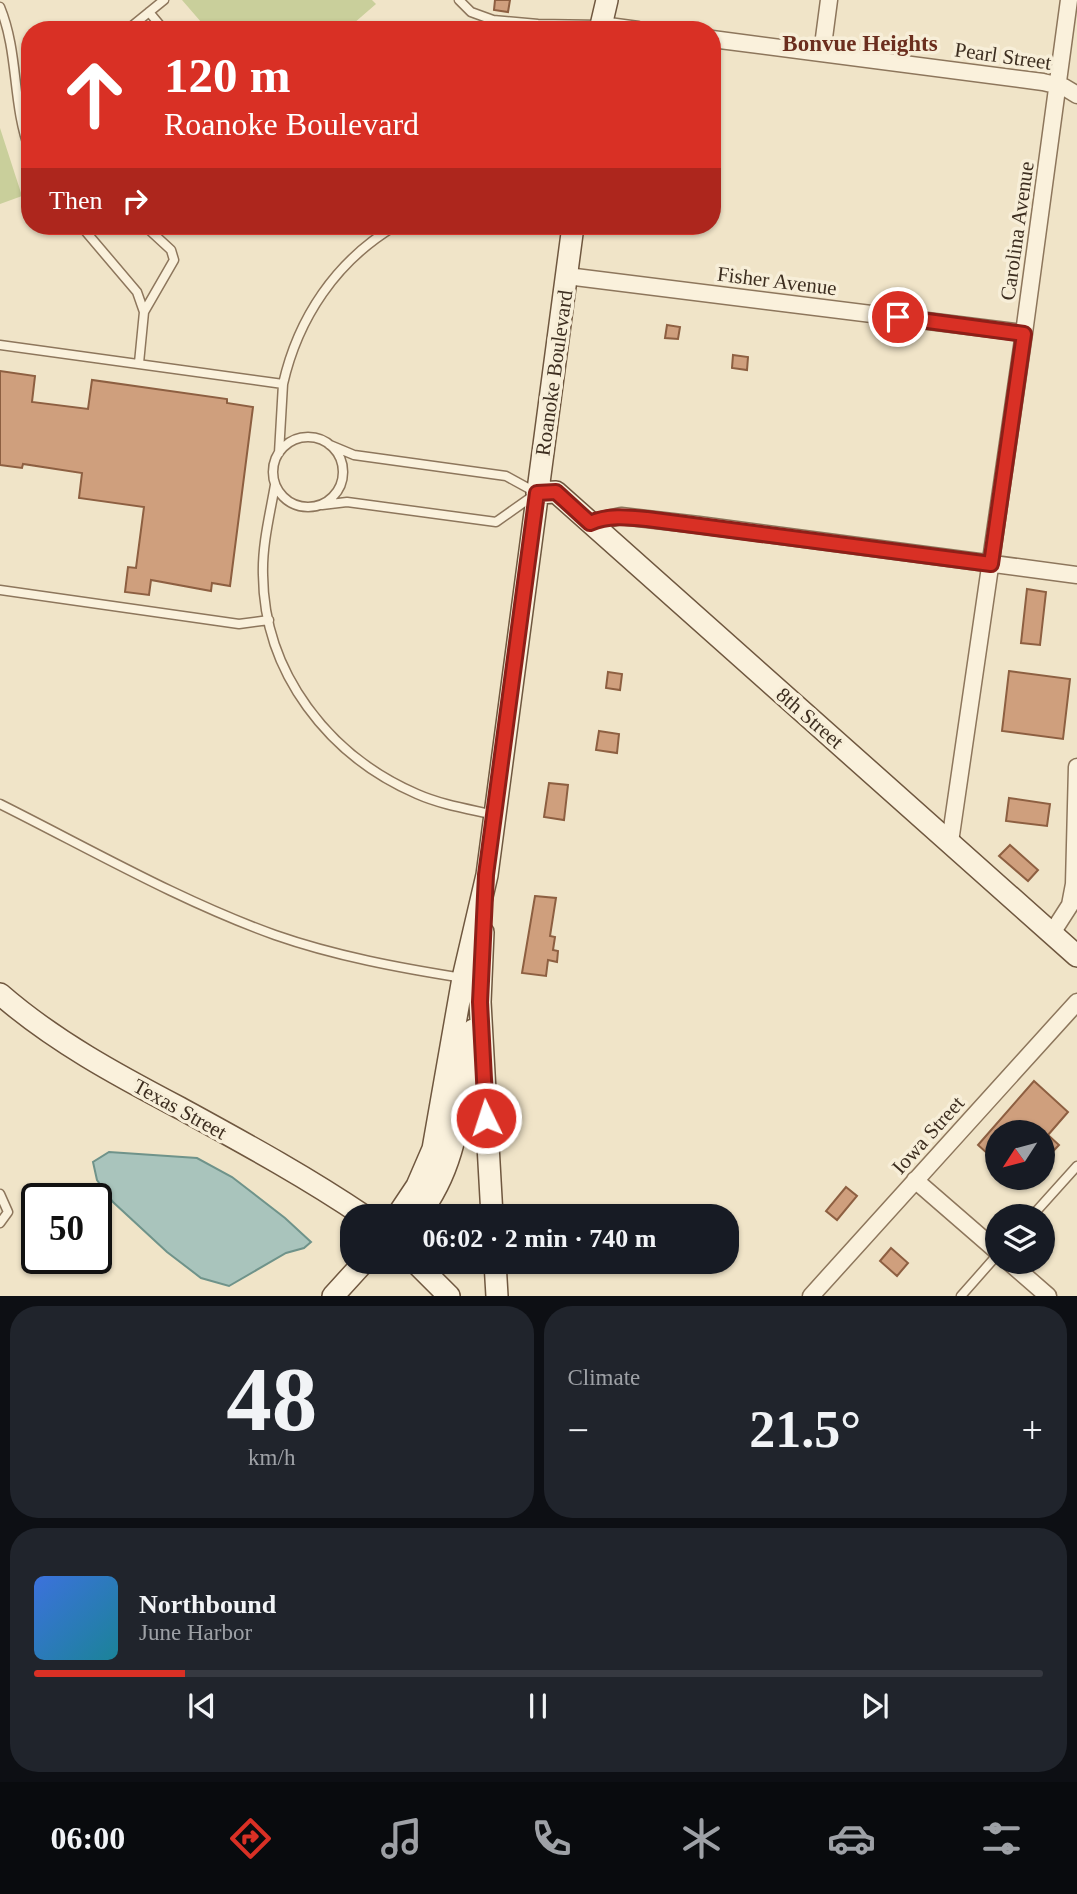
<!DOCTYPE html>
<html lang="en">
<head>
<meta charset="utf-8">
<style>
	:root { --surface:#171b24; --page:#20242c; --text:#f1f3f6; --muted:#9ea1a6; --line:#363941; --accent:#d93025 }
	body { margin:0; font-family:"Times New Roman",serif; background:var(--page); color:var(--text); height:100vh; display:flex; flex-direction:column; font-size:26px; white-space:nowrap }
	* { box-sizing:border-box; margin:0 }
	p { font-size:23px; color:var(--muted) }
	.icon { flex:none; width:38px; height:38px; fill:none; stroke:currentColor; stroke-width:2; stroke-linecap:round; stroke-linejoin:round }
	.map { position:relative; height:1296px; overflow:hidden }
	.details { display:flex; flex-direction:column; gap:10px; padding:10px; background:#0d0f14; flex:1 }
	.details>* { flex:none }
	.guide { position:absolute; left:21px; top:21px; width:700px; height:214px; border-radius:28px; box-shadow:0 2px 5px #0004; background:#d93025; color:#fff; overflow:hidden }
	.needle { width:46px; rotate:234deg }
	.fabs { position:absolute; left:985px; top:1120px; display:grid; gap:14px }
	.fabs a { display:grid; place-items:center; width:70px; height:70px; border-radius:50%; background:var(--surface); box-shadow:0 2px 5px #0004; font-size:35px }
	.speed { position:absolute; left:21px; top:1183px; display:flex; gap:14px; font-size:35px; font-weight:700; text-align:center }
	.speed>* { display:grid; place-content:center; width:91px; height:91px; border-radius:50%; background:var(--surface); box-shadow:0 2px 5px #0004; line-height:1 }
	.speed .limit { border:4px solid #111; border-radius:10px; background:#fff; color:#111 }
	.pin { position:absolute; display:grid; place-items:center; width:60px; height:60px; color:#fff; margin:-30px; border:4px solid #fff; border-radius:50%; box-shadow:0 2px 7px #0007 }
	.me { position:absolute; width:77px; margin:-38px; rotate:356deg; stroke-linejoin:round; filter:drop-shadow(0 0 5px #0008) }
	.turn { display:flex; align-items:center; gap:24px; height:147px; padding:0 28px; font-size:32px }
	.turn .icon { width:91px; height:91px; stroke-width:2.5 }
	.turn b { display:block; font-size:49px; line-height:60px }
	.then { display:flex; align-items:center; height:66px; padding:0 28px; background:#0003; gap:14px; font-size:26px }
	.big { font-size:52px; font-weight:800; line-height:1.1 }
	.details .tile { flex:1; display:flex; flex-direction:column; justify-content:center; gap:10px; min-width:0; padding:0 24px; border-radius:28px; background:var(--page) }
	.details .dial { align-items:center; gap:0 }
	.dial b { font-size:91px; line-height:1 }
	.song { display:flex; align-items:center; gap:21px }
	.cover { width:84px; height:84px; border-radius:10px; background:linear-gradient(135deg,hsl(220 70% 55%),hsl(190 70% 35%)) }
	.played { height:7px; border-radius:4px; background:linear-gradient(90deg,var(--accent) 15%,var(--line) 15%) }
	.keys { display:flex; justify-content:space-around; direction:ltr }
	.heat { display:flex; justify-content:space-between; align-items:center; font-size:38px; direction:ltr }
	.details .tiles { flex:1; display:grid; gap:10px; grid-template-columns:1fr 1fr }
	.tile:last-child { grid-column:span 2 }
	.trip { position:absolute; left:340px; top:1204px; width:399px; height:70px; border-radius:28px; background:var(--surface); box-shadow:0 2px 5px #0004; font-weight:800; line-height:70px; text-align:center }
	.menu { display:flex; height:112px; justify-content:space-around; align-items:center; background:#090b0e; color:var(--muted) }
	.menu .icon { width:49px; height:49px }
	.menu .active { color:var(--accent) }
	.menu b { font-size:32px; color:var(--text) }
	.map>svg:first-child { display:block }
	.green { fill:#c9cf9b }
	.water { fill:#a9c4bc; stroke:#6f938a; stroke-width:2 }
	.building { fill:#cf9f7d; stroke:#8d5f41; stroke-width:2 }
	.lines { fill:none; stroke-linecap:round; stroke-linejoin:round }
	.lane-casing { stroke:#8d765c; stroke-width:11 }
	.street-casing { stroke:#8d765c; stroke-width:19 }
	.secondary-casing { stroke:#6f573f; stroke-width:24 }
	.lane { stroke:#faf1dc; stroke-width:8 }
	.street { stroke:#faf1dc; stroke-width:16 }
	.secondary { stroke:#faf1dc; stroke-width:21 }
	.route-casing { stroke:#8d1f18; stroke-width:18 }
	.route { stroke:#d93025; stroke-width:12 }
	.labels { text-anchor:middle; stroke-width:7; stroke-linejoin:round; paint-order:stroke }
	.street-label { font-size:21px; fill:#3d2e20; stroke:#f7eed8 }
	.neighbourhood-label { font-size:23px; font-weight:bold; fill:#6b2e1e; stroke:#f7eed8 }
</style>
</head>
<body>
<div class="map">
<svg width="1077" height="1296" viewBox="0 0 1077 1296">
	<rect width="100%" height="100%" fill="#f0e4c8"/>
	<path class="green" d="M182,0H372L376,4L346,30H208Z
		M0,128L22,196L0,204Z"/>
	<path class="water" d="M109,1152L197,1158L232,1177L285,1218L311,1242L304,1248L286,1253L229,1286L201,1278L167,1252L113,1202L97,1180L93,1162Z"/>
	<path class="building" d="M495,0H510L508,12L494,10Z
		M667,325L680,327L678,339L665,338Z
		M733,355L748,357L747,370L732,368Z
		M0,371L35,376L32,402L88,409L92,380L227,399V403L253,407L230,586L212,583L211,591L151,580L149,595L125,592L128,567L136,568L144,507L79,498L82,473L23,464L22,468L0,465Z
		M1027,589L1046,592L1040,645L1021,643Z
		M1009,671L1070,679L1063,739L1002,731Z
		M608,672L622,674L620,690L606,688Z
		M599,731L619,734L617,753L596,750Z
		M549,783L568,785L564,820L544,817Z
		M1009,798L1050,804L1047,826L1006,821Z
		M1010,845L1038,870L1028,881L999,856Z
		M535,896L556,898L550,936L555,937L553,950L558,951L557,962L548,960L546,976L522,973Z
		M1034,1081L1068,1112L1048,1135L1059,1145L1043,1162V1132H998V1163L978,1145Z
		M846,1187L857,1196L837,1220L826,1211Z
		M891,1248L908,1263L897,1276L880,1261Z"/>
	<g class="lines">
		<g class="lane-casing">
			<path id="lane" d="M459,0L471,12L493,20L538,24L600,25
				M0,7C19,53 12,105 30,151
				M149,12L164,30
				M127,30L164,0
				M81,226L137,292L144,312
				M0,345L283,384L279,453
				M139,363L144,312L174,260L171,250L145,226
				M283,384C298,318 336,261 395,226
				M273 472a35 35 0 1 1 70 0a35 35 0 1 1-70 0Z
				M275,485C270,514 262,545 263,575C264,673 329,756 417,794C442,805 469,809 495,815
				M322,505L347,502L496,522L537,493L506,476L354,455L330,445
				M0,590L239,624L269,620
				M0,804C90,849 180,901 275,935C335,956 400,968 463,978
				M0,1194L8,1212L0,1223
				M1032,1216L1077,1166
				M961,1296L998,1254"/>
		</g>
		<g class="street-casing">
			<path id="street" d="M601,25L638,30
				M712,39L1043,82L1064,87L1077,95
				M822,53L829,0
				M567,276L1024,333
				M589,523L621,516L699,525L1077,575
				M950,842L1024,333L1069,0
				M1052,933L1070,905L1074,884L1077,767
				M915,1180L998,1252
				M1009,1262L1048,1296
				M811,1296L1077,1002"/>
		</g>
		<g class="secondary-casing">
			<path id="secondary" d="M600,30L607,0
				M537,493L556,492L1077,956
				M483,932L480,1002L492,1216
				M0,994C54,1041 117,1075 180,1108C242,1142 305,1176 364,1216
				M397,1216L417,1186L433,1149L463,978L487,875L573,226
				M418,1216C463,1158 458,1098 473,1030
				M415,1262L449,1296
				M495,1262L497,1296
				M333,1296L364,1262"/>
		</g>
		<use href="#lane" class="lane"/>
		<use href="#street" class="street"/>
		<use href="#secondary" class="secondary"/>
	</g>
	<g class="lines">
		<g class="route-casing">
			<path id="route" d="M486,1118L480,1002L486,875L537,493L556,492L590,523C608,515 627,517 647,519L991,564L1024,334L898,317"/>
		</g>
		<use href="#route" class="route"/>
	</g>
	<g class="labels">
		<g class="street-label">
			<text transform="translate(1003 56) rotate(8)" y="7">Pearl Street</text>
			<text transform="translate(1017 231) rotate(-82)" y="7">Carolina Avenue</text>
			<text transform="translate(777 281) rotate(7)" y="7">Fisher Avenue</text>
			<text transform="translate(554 373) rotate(-82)" y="7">Roanoke Boulevard</text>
			<text transform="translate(810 718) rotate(41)" y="7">8th Street</text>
			<text transform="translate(180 1109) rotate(29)" y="7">Texas Street</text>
			<text transform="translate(928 1135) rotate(-48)" y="7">Iowa Street</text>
		</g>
		<g class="neighbourhood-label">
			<text x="860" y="51">Bonvue Heights</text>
		</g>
	</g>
</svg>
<div class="fabs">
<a><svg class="needle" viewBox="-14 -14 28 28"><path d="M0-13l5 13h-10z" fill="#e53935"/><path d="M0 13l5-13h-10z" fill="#9ea1a6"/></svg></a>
<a><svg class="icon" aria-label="layers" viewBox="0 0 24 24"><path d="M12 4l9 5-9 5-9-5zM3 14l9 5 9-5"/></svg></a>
</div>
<div class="speed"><div class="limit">50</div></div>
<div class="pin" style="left:898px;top:317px;background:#d93025"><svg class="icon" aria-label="arrive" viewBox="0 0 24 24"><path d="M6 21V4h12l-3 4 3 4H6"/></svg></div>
<svg class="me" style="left:486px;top:1118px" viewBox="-20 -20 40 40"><circle r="17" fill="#d93025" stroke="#fff" stroke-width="3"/><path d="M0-11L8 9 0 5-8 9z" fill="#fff"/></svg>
<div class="trip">06:02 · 2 min · 740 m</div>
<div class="guide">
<div class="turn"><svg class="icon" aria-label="ahead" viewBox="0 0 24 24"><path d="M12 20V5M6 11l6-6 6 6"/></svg><div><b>120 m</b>Roanoke Boulevard</div></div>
<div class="then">Then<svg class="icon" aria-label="right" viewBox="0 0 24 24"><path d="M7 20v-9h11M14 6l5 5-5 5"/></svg></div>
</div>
</div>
<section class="details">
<div class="tiles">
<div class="tile dial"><b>48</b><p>km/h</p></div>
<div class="tile"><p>Climate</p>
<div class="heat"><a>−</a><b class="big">21.5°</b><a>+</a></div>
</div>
<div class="tile">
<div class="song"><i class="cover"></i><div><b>Northbound</b><p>June Harbor</p></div></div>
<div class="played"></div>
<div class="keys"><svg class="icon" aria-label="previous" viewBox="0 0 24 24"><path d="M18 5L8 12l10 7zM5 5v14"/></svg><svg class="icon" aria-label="pause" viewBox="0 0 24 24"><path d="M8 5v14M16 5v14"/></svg><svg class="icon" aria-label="next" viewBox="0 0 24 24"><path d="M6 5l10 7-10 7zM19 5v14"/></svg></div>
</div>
</div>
</section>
<nav class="menu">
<b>06:00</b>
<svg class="icon active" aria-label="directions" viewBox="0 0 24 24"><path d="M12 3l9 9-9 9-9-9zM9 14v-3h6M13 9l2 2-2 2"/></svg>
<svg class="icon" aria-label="music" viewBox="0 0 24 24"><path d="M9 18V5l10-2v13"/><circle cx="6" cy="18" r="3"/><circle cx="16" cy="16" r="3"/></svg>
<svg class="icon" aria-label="phone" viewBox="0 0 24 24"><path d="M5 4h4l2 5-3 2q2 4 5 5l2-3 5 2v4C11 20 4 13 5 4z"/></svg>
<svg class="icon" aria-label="climate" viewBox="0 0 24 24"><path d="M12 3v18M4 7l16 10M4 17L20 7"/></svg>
<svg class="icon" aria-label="car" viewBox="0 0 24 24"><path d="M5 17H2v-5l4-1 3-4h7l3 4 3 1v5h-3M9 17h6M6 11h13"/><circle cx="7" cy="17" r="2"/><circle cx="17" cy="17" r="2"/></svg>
<svg class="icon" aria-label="filters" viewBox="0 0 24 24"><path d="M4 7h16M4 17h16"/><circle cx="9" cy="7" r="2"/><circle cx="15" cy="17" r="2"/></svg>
</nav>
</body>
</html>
